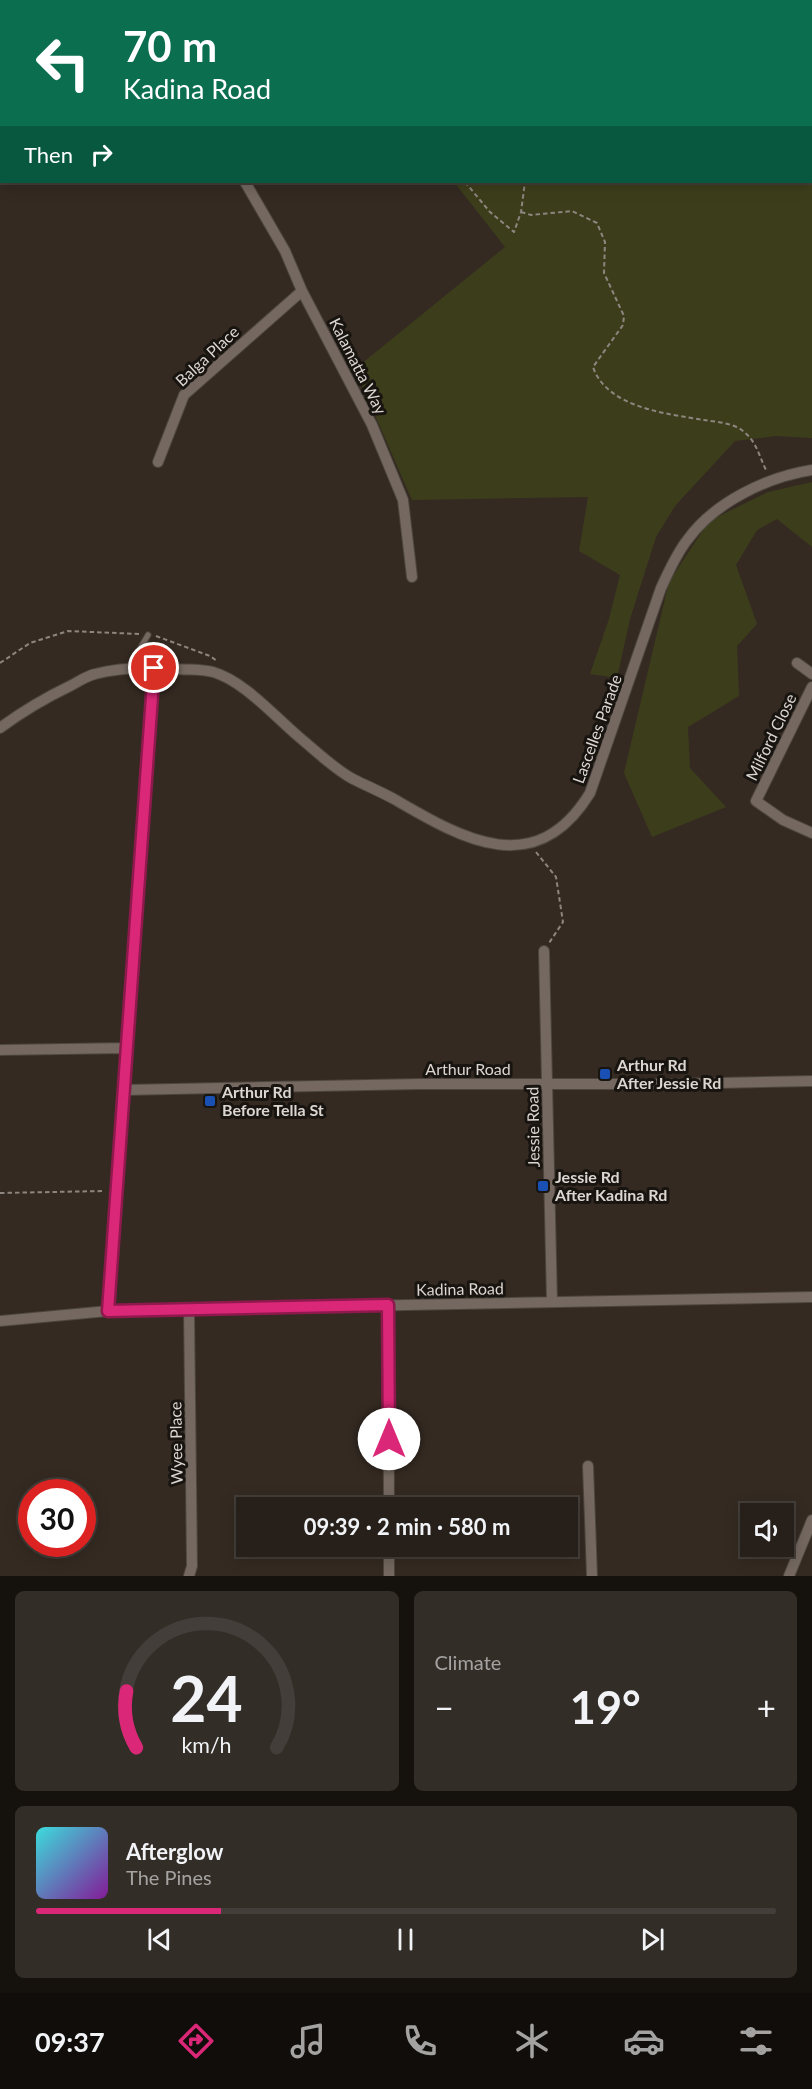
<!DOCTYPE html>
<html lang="en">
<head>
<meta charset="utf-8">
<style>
	:root { --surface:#27201a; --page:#332d27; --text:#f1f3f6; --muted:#a4a3a2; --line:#433e39; --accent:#db2777 }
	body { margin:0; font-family:Lato,sans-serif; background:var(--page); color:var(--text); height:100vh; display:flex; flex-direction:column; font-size:22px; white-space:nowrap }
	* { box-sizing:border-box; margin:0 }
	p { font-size:20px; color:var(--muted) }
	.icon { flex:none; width:33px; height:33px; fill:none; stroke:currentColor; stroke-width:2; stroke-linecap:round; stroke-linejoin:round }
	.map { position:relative; height:1576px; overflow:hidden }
	.details { display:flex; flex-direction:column; gap:15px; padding:15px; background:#15120e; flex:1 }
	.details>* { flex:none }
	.top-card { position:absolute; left:0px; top:0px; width:813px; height:183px; box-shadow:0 3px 15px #0003,0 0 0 2px var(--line); background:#0b6e4f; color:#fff; overflow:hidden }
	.controls { position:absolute; left:740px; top:1503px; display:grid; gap:12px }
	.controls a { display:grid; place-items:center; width:54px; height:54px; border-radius:0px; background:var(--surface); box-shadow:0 3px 15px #0003,0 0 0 2px var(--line); font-size:30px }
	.speed { position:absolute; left:18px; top:1479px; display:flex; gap:12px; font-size:30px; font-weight:700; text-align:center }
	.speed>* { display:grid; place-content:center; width:78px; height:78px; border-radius:50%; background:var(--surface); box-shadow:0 3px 15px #0003,0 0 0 2px var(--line); line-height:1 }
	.speed .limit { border:9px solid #d22; background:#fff; color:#111 }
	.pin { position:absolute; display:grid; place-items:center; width:51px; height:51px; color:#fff; margin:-26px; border:3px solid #fff; border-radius:50%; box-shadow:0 2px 6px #0007 }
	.me { position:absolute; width:66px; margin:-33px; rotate:0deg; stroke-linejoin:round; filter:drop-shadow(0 0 4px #0008) }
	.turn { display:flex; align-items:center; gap:21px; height:126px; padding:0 24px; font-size:27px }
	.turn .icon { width:78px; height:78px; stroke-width:2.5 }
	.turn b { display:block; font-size:42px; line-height:51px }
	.then { display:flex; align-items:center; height:57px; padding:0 24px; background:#0003; gap:12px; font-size:22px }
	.big { font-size:45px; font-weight:700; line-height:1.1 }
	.details .tile { flex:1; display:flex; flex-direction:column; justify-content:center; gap:9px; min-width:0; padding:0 21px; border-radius:9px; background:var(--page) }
	.details .dial { align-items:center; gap:0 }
	.dial svg { height:156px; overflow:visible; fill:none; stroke:var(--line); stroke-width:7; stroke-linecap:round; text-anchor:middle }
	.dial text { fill:var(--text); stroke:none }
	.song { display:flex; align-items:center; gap:18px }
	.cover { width:72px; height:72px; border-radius:9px; background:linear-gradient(135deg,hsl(180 70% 55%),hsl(290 70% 35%)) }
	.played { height:6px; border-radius:3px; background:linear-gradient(90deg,var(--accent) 25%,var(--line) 25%) }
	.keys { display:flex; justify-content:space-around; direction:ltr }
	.heat { display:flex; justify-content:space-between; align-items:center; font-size:33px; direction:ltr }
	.details .tiles { flex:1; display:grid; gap:15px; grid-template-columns:1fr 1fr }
	.tile:last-child { grid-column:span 2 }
	.trip { position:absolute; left:236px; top:1497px; width:342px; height:60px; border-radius:0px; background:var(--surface); box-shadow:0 3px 15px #0003,0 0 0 2px var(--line); font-weight:700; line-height:60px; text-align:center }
	.menu { display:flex; height:96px; justify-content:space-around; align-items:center; background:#100d0a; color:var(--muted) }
	.menu .icon { width:42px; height:42px }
	.menu .on { color:var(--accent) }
	.menu b { font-size:27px; color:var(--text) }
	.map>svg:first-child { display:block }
	.green { fill:#3c3e1b }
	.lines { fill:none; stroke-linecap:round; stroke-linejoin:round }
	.lane-casing { stroke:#4d463f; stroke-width:7 }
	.street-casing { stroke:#4d463f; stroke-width:12 }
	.path { stroke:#8d857f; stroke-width:2; stroke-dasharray:4.5 3; stroke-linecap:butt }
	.lane { stroke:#746860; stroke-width:5 }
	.street { stroke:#746860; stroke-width:10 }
	.route-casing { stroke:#8e194d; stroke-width:15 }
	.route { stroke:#db2777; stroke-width:10 }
	.transit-dot { fill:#1a4fb4; stroke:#181410; stroke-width:2 }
	.labels { text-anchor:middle; stroke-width:6; stroke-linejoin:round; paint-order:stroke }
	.street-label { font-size:16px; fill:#dcd6d1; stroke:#181410 }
	.poi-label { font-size:16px; font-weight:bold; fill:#dcd6d1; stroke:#181410; text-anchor:start }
</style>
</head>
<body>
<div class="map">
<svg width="812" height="1576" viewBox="0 0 812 1576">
	<rect width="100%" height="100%" fill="#342a22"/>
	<path class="green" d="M0,0H117L116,2H2L1,69Z
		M302,0H812V438L776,436L735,441L675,506L656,537L630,619L617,678L590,674L609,619L620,575L579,551L588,497L412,500L355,369L505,247L454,182H812V2H304Z
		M812,482V547L777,519L757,530L736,565L757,624L737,646L739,696L688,727L690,768L726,807L652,837L624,773L669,582L709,521L768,492Z"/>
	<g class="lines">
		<g class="lane-casing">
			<path id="lane" d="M129,667L148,635"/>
		</g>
		<g class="street-casing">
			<path id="street" d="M0,100L2,104
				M245,182L285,251L302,291L372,425L403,500L412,577
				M158,462L184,395L302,291
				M797,663L812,674
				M812,687L756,801L783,820L812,833
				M0,728C23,711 45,698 70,686C78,682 86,676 95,674C121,667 150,667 176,669C188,670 202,669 213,672C244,681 274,716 299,737C316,751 334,769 353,779C367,786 381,792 394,799C464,840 536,881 590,793L661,588C669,571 676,554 688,539C715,502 767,477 812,470
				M544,951L552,1302
				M0,1050L126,1048
				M124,1090L419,1084H674L812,1081
				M388,1305L389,1508
				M108,1311L154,668
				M0,1321L108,1311L812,1297
				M588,1466L592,1576
				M389,1546V1576
				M189,1576L192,1566L189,1310
				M789,1576L812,1520"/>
		</g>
		<path class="path" d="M337,0L339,2
			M478,0L479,2
			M96,2L98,0
			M0,82L2,83
			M465,182L490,212L514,232L521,212L525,182
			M521,212L531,215L572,211L597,223L605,242L604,273L624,316L623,325L593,367C607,408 668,414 704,420C717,422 733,423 743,431C757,442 759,456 766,470
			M156,636L210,656L217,661
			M0,663L30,643L68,631L139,634
			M536,852L556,877L563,922L549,943
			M0,1193L104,1191"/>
		<use href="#lane" class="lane"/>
		<use href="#street" class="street"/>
	</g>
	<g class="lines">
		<g class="route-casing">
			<path id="route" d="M154,668L108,1311L388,1305L389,1439"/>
		</g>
		<use href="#route" class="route"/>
	</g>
	<g class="transit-dot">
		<rect x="599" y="1068" width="12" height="12" rx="3"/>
		<rect x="204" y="1095" width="12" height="12" rx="3"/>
		<rect x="537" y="1180" width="12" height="12" rx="3"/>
	</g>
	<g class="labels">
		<g class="street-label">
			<text transform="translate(207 356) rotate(-43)" y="6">Balga Place</text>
			<text transform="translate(358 366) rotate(63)" y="6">Kalamatta Way</text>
			<text transform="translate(597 729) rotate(-70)" y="6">Lascelles Parade</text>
			<text transform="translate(771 737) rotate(-64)" y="6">Milford Close</text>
			<text x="468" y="1075">Arthur Road</text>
			<text transform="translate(533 1127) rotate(-91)" y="6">Jessie Road</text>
			<text transform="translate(460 1289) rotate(-1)" y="6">Kadina Road</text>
			<text transform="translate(176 1443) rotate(-91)" y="6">Wyee Place</text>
		</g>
		<g class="poi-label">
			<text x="617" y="1071">Arthur Rd<tspan x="617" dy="18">After Jessie Rd</tspan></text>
			<text x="222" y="1098">Arthur Rd<tspan x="222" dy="18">Before Tella St</tspan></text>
			<text x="555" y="1183">Jessie Rd<tspan x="555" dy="18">After Kadina Rd</tspan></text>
		</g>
	</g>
</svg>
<div class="controls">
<a><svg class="icon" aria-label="sound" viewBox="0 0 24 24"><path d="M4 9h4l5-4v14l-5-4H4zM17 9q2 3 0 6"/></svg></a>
</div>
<div class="speed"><div class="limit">30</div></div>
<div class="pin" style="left:154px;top:668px;background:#d93025"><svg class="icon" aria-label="arrive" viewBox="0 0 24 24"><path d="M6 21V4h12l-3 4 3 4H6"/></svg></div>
<svg class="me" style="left:389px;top:1439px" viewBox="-20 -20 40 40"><circle r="19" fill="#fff"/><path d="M0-13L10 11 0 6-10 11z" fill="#db2777"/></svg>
<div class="trip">09:39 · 2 min · 580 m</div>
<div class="top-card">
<div class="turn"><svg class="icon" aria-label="left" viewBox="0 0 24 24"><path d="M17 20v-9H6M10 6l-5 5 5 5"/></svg><div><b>70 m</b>Kadina Road</div></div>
<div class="then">Then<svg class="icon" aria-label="right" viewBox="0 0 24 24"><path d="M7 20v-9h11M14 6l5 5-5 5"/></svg></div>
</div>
</div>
<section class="details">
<div class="tiles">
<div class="tile dial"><svg viewBox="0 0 100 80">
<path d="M14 69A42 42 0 1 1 86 69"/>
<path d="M14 69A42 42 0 0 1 9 40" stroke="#db2777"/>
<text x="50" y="56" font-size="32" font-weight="700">24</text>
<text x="50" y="72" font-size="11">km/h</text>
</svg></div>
<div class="tile"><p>Climate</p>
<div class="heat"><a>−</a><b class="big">19°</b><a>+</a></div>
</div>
<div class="tile">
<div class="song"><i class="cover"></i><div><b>Afterglow</b><p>The Pines</p></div></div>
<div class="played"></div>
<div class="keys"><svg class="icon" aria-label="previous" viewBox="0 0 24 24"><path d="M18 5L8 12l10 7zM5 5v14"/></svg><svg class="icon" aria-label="pause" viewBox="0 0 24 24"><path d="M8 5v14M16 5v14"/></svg><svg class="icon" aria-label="next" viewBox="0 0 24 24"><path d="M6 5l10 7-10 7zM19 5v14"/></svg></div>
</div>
</div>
</section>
<nav class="menu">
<b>09:37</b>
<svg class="icon on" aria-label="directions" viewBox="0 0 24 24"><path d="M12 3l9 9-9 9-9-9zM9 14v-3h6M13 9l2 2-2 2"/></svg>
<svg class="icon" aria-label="music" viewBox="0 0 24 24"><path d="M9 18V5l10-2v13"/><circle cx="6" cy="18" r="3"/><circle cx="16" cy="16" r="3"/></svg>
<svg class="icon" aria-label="phone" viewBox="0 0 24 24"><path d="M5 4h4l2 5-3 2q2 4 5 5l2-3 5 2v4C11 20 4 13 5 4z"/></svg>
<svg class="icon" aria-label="climate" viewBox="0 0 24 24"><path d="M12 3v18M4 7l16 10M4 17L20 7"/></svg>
<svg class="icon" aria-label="car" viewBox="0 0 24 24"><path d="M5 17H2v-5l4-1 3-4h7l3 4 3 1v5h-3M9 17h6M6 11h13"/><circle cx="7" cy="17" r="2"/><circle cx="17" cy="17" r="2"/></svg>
<svg class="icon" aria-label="filters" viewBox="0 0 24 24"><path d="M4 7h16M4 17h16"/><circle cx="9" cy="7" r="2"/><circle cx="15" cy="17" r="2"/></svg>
</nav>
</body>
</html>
